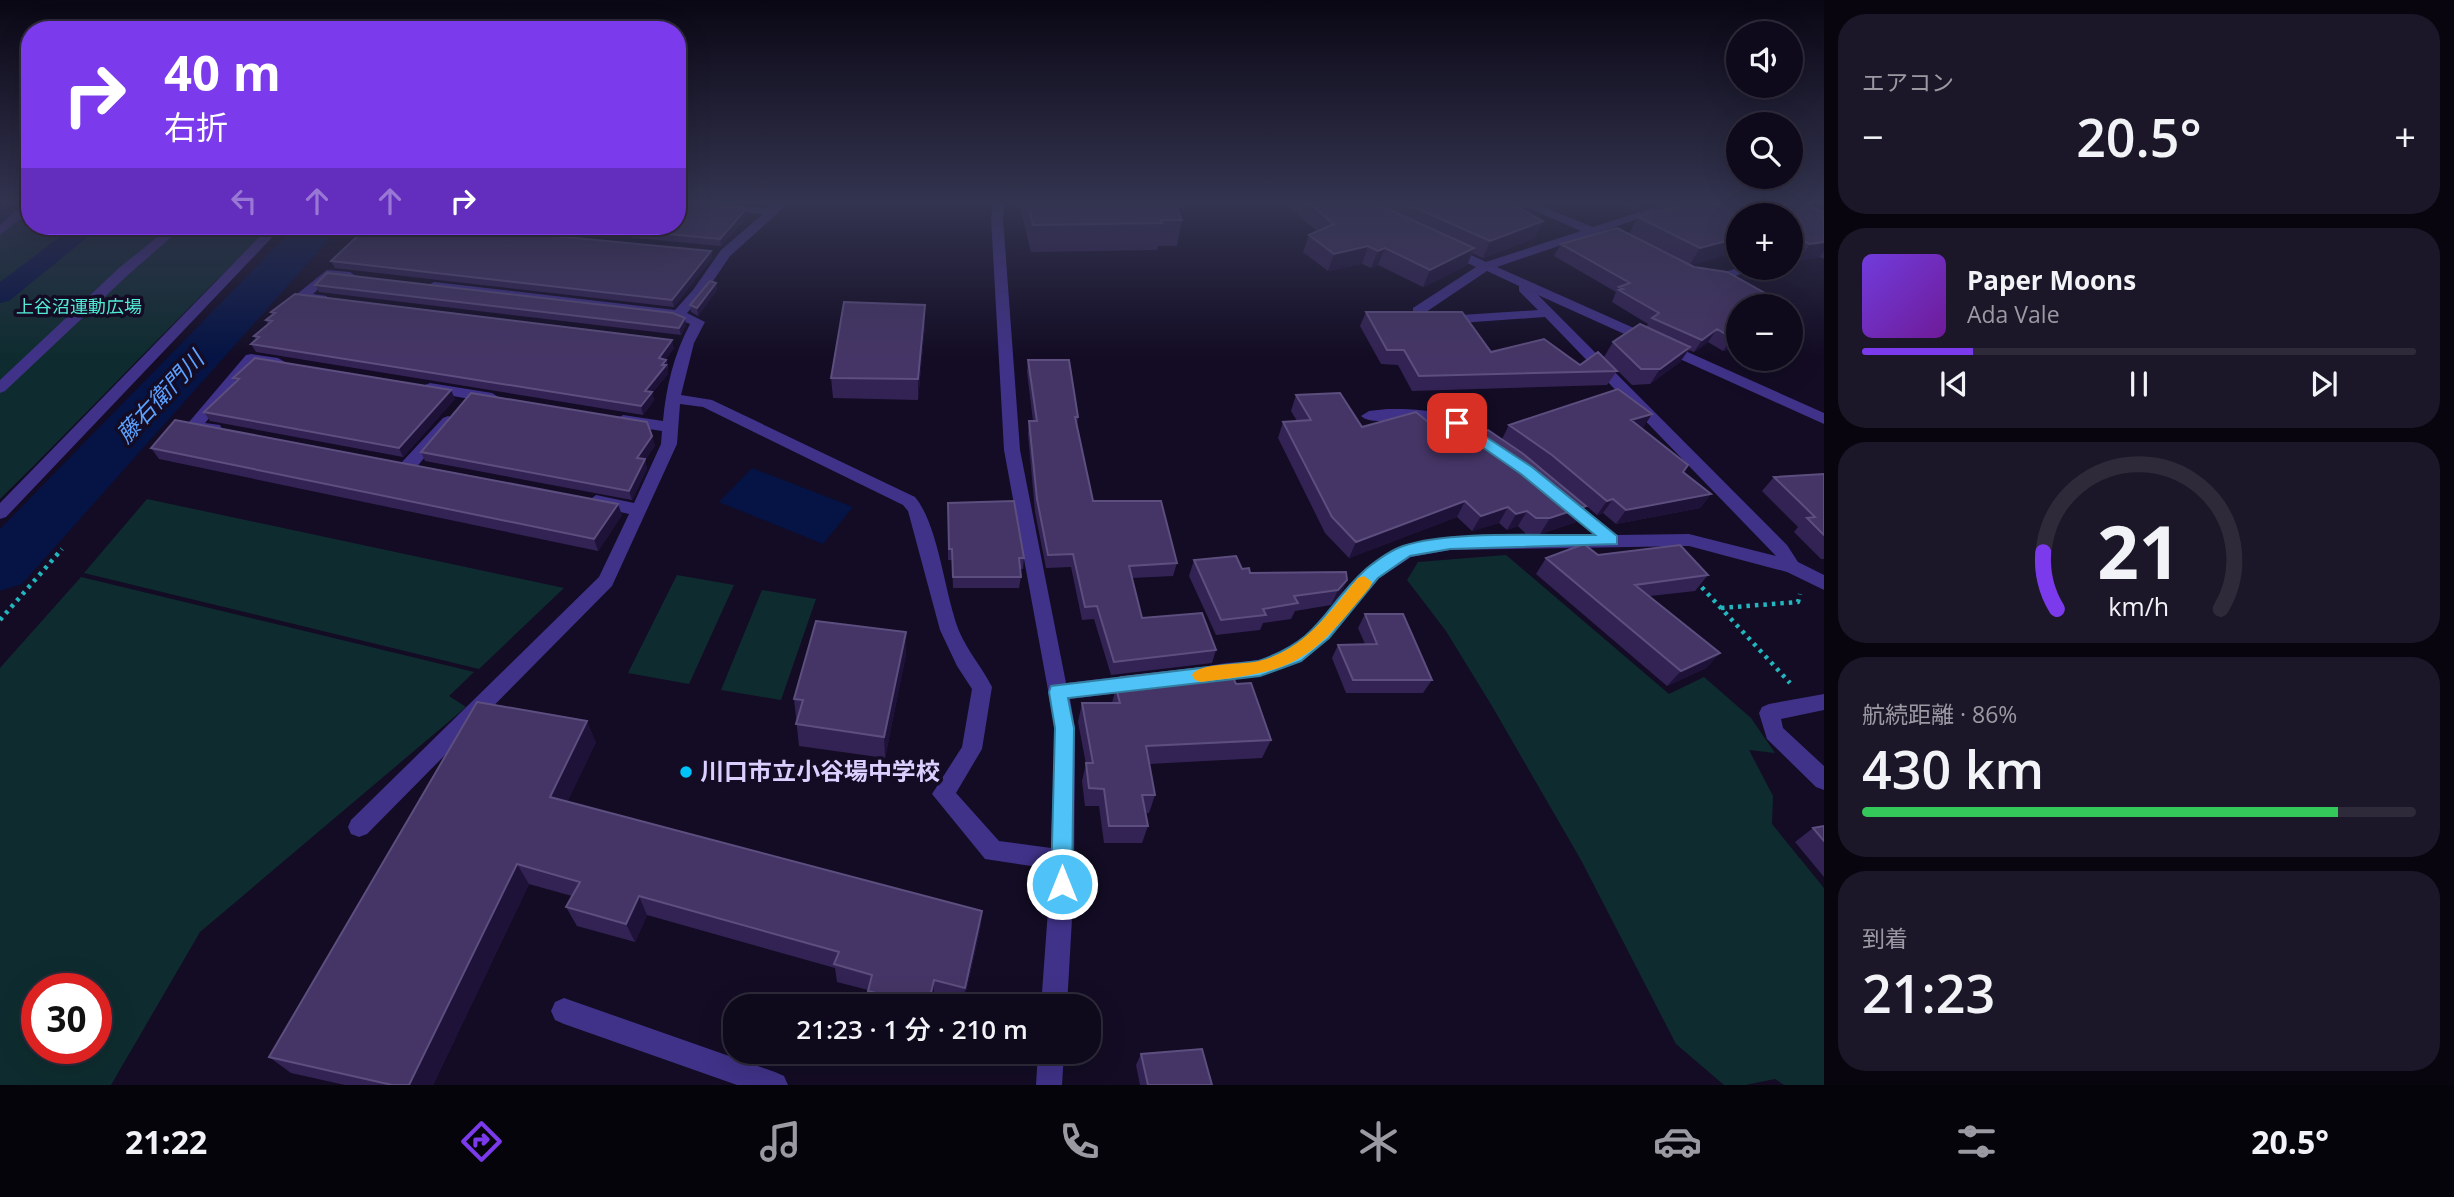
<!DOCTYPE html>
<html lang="ja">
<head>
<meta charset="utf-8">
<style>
	:root { --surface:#0e091b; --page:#1c1728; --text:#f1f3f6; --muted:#9b9aa3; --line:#2e2a3a; --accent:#7c3aed }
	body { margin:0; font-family:"Open Sans","Noto Sans JP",sans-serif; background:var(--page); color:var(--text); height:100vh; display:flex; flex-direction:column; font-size:26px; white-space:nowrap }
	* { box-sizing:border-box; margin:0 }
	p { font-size:23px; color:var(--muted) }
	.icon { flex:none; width:38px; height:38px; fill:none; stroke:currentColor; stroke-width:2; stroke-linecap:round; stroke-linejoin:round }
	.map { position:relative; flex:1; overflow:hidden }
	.drawer { display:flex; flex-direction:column; gap:14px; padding:14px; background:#08050f; width:630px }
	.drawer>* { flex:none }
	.guide { position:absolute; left:21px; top:21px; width:665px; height:214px; border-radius:28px; box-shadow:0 7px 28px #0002,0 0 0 2px var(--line); background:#7c3aed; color:#fff; overflow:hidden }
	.buttons { position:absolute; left:1726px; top:21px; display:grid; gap:14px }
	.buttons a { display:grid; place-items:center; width:77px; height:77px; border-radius:50%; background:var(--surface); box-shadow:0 7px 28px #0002,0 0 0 2px var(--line); font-size:35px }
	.speed { position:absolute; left:21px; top:973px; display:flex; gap:14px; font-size:35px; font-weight:700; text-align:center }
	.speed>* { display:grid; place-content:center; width:91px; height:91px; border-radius:50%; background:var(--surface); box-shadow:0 7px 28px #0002,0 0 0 2px var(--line); line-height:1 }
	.speed .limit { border:10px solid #d22; background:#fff; color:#111 }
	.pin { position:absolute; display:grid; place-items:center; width:60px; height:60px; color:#fff; margin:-30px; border-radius:14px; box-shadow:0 4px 10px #0006 }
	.me { position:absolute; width:77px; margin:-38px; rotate:0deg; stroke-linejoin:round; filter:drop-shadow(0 0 5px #0008) }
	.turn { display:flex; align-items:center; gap:24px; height:147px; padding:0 28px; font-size:32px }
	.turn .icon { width:91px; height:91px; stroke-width:2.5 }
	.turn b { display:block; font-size:49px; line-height:60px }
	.lanes { display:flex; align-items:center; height:66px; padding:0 28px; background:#0003; justify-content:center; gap:35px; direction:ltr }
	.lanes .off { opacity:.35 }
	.big { font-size:52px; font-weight:600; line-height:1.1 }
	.drawer .card { flex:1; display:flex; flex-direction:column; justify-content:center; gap:10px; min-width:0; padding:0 24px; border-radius:28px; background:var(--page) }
	.drawer .dial { align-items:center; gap:0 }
	.dial svg { height:182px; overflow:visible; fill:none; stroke:var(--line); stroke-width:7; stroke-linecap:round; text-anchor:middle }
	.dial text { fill:var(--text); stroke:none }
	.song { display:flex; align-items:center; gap:21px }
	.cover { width:84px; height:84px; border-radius:10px; background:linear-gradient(135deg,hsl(260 70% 55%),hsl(280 70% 35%)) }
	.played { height:7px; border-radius:4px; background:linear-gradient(90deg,var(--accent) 20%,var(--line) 20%) }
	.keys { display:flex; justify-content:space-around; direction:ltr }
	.heat { display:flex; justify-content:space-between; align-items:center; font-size:38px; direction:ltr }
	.charge { height:10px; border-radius:5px; background:linear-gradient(90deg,#34c759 86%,var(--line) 0) }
	.trip { position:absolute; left:723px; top:994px; width:378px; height:70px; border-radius:28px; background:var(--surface); box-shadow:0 7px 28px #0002,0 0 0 2px var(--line); font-weight:600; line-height:70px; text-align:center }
	.dock { display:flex; height:112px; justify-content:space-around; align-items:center; background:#06040b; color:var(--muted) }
	.dock .icon { width:49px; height:49px }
	.dock .selected { color:var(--accent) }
	.dock b { font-size:32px; color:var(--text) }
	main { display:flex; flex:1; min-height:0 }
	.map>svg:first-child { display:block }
	.green { fill:#0e2c2f; fill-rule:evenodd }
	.water { fill:#051444 }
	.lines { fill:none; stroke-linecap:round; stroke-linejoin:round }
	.canal { fill:#051444; fill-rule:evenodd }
	.river { fill:#051444; fill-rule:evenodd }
	.path { stroke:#23b6bf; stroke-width:4.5; stroke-dasharray:3.5 5; stroke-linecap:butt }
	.minor { fill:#403288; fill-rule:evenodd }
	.wall { fill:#332354 }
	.shaded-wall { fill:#1e1239 }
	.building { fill:#453566; stroke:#5c4e7e; stroke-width:2 }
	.route { fill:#4fc3f7; stroke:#337fa1; stroke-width:2 }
	.slow { fill:#f59e0b }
	.poi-dot { fill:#00c3fa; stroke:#130c24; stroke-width:2.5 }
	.labels { text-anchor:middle; stroke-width:7; stroke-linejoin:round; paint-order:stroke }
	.far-park-label { font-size:18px; fill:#50ead6; stroke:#130c24 }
	.water-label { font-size:23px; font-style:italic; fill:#5da1ff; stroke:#130c24 }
	.near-poi-label { font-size:24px; font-weight:bold; fill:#dacfff; stroke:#130c24; text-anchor:start }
</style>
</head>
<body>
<main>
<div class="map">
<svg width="1824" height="1085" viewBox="0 0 1824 1085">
	<rect width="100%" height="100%" fill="#130c24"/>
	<path class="green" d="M0,204H30V226H272C179,315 92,409 0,499Z
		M147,499L564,588L479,669L84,573Z
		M1506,555L1669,694L1704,677L1751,718L1775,753L1749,750L1773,796L1772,824L1824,888V1085H1784L1775,1079L1745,1085H1724L1676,1044L1581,860L1492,706L1446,631L1407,580L1418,562Z
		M677,575L734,585L689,684L628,673Z
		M81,577L474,672L449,696L466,707L200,932L111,1085H0V668ZM37,989H96V1048H37Z
		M762,590L816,599L781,700L721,690Z"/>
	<path class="water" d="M752,468L853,507L823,544L719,502Z"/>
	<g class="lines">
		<path class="canal" d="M2,204H28L9,224L0,226Z
			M74,226H101L9,301L0,303V282Z"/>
		<path class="river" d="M296,226H341L22,584L0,591V529Z"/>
		<path class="path" d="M1696,581L1790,683
			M1721,608L1798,602L1800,594
			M0,620L62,549"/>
		<path class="minor" d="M23,204H30V211L0,235V225Z
			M706,204L770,208L775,204H788L730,256L703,296L687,313L705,322L694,343L681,395L712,400L915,497C939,526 944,592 959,631C968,652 982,667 992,687L982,749L956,793L999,841L1051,848L1055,728L1004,450L991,218L993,204H1005L1003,218L1020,450L1066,683L1142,674L1149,676L1152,682L1149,688L1142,690L1070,699L1075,728L1074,884L1067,1006H1041L1051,869L985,859L932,794L962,747L972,689L957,666L940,630L908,511L903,505L703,407L680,404L677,444L612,586L367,834L359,837L351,834L348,827L351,820L599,577L629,514L590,505L588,501L596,495L634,503L661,444L662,431L623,425L615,420L623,415L663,421C666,387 674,354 690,324L675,318L434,290L427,286L434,282L675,310L693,290L721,250L763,214L712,208Z
			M1520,204H1536L1593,227L1664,204H1682L1497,267L1824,413V424L1538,295L1787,545L1798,562L1824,575V590L1787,572L1689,546L1450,550L1411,557L1378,579L1329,638L1301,661L1260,676L1208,682L1201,680L1198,674L1201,668C1229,659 1263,666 1289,649C1331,621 1354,562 1403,546C1451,530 1542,536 1595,535L1557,504L1555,500L1557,496H1569L1617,535L1689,534L1776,556L1545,317L1446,324L1439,320L1446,316L1538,310L1519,291V286L1487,271L1426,312L1436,322L1434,325H1424L1413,314V308L1476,267L1446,253V247H1454L1486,262L1581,231Z
			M171,226H184L129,274L5,391L0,393V380L119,268Z
			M270,226H283L6,517L0,519V503Z
			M1739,268H1758L1715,283L1702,278Z
			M327,270L350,272L356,276L350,280L330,278L313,294L327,296V302L297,300V294Z
			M251,354L278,358L285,362L278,366L255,363L205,423L220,425L222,429L220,433L189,430L186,426L189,422L246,355Z
			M430,383L492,393L500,398L492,403L425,391V385Z
			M1387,409C1424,408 1477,414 1502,446L1494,451L1488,450C1466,434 1444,421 1416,419C1402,418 1371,426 1361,416L1369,411Z
			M448,416L453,418L456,421L453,424L414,470H402L400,466L402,462L443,418Z
			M1824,694V710L1781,719L1783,728L1824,766V790L1816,787L1767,739L1759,713L1762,707L1769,704Z
			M564,998L775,1072L784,1076L788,1085H737L564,1024L555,1020L551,1011L555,1002Z
			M1038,1052H1064L1062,1085H1036Z"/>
	</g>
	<path class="wall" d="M1020,204H1175L1182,220L1177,246H1158L1157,250L1031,252L1020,207Z
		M1291,204H1531L1528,210L1525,211L1535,238L1483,258L1472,253L1467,265L1423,287L1378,265L1371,268L1362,264L1328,271L1303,252L1309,235L1317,231L1290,208Z
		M1622,204H1656L1635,211Z
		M1659,204H1806L1821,211H1824V259L1819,257L1798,261L1790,258V215L1691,265L1738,306V346L1723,351L1708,342L1694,352L1689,350L1680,362L1650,384L1632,385L1604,357L1613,342L1646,327L1648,324L1612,302L1616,292L1554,256L1561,244L1629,234L1638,217L1653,213Z
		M748,215L721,246L510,226H677Z
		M355,230L711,251L712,258L674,307L335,268L331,261L358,236Z
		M716,283L717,290L698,316L691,312L690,305Z
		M315,285L685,318L686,325L681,335L319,292Z
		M925,305V325L918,400L833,398L831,378Z
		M271,312L674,348L666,359L668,368L667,369L668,374L652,393L654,400L643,415L256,352L251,344L256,339L254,336L268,325L266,320L272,315Z
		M1366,312L1491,352L1617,371L1607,385L1412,391L1398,365L1381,364L1360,326Z
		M1028,360L1078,417L1077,427L1093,501L1177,563L1173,576L1132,578L1142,618L1216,650L1212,663L1111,675L1094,619L1082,620L1071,567L1046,568L1035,512L1028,434L1029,421H1033L1027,372Z
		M233,378L455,399L403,457L210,421L204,412L236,382Z
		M1296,395L1362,427L1451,441L1502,439L1509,425L1643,428H1642L1683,472L1711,494L1700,508L1616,524L1603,513L1597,515L1543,469L1527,457L1586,506L1576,522L1540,534H1526L1518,526L1507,530L1499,523L1472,531L1457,517L1349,558L1325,533L1278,438L1283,422L1297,421L1291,411Z
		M655,445L645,460L647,469L632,500L425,461L421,452Z
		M151,448L622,515L598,551L159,459Z
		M1824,474V559H1821L1794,532L1798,527L1762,491L1774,477Z
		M948,503L1024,558L1023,569H1020L1021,577L1019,588H953L952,560H948Z
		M1598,555L1708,575L1695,591L1650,596L1720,653L1706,668L1667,686L1536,574L1546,558Z
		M1194,560L1242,569L1250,573L1347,580L1340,596L1331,605L1295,611L1291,619L1263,623L1260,630L1216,635L1189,576Z
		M1365,614L1432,680L1423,693H1346L1332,658L1338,645L1365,644L1358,628Z
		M906,654L885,758L799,746L794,699Z
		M1121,677L1236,684L1271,740L1262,758L1149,764L1155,795L1149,813H1145L1148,826L1142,843H1104L1099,806H1085L1082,781L1086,764L1078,722L1082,703H1112L1116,688H1119Z
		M596,742L567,802L982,911L980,930L963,1005L934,997L931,1006H869L868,990L837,982L835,968L647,915L635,942L577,926L566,907L572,896L529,884L433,1085H345L291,1073L269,1057Z
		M1824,826V877L1795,842L1813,828Z
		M1141,1054L1212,1085H1140L1136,1065Z"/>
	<path class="shaded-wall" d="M1507,204H1531L1528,210L1500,219Z
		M1639,204H1656L1635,211Z
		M747,208L748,215L721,246L720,239Z
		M1543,221L1535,238L1483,258L1490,241Z
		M1738,238V252L1689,266L1700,248Z
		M1824,242V251L1819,257L1798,261L1810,244Z
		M1368,246L1362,264L1328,271L1334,254Z
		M1385,248L1378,265L1371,268L1378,251Z
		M1474,248L1467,265L1423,287L1430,270Z
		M711,251L712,258L674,307L672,300Z
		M716,283L717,290L698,316L697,308Z
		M1772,297L1765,306H1744Z
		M925,305V325L918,400V379Z
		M685,318L686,325L681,335L679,328Z
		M1717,329L1708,342L1694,352L1702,340Z
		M1738,336V346L1723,351L1732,338Z
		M672,340L674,348L663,363L666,360L668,374L652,393L654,400L643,415L641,406L645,391L659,358Z
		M1690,347L1680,362L1650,384L1660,369Z
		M451,390L455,399L403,457L399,448Z
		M1652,414L1643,428L1622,433L1631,420Z
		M652,436L655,445L645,460L647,469L632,500L629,491L637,458Z
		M1711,494L1700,508L1616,524L1626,510Z
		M1613,499L1603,513L1597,515L1607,501Z
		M1465,501L1457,517L1349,558L1356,542Z
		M618,504L622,515L598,551L594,539Z
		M1586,506L1576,522L1540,534L1550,518Z
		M1508,507L1499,523L1472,531L1481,516Z
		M1527,511L1518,526L1507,530L1516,514Z
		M1347,580L1340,596L1331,605L1338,590Z
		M906,632V654L885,758L884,737Z
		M1720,653L1706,668L1667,686L1681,671Z
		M587,721L596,742L560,817L550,797Z
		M517,864L529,884L433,1085H409Z
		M639,896L647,915L635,942L626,924Z
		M982,911L980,930L963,1005L965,988Z
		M934,980V997L931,1006H928Z"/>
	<path class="building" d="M677,204H715L747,208L720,239L583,226H677Z
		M1028,204H1175L1182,220H1161L1162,223L1033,225Z
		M1310,204H1377L1474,248L1430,270L1385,248L1378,251L1368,246L1334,254L1309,235L1334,224Z
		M1407,204H1512L1543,221L1490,241Z
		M1665,204H1806L1821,211H1824V242L1810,244L1790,236V215H1738V238L1700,248L1638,217L1673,208Z
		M360,226H452L711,251L672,300L331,261L364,230H355Z
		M1617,228L1694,267L1727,272L1772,297L1744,306H1745H1738V336L1732,338L1717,329L1702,340L1652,318L1659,313L1619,290L1623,289L1619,287L1630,283L1561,244Z
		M327,273L673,313L685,318L679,328L315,285Z
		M710,281L716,283L697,308L690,305Z
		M295,294L672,340L659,358L666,360L662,365H666L645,391L652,392L641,406L251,344L259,337L254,336L272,321L266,320L275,313L271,312Z
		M844,302L925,305L918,379L831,378Z
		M1366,312H1462L1491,352L1544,339L1580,365L1598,352L1617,371L1419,376L1404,350H1387Z
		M1640,324L1690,347L1660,369H1641L1613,342Z
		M255,358L451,390L399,448L204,412L239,379L233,378Z
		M1028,360H1069L1078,417H1075L1093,501H1161L1177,563L1129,566L1142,618L1202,613L1216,650L1114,662L1097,606L1085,607L1073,554L1048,555L1037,499L1029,421H1037Z
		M1618,389L1652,414L1631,420L1688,465L1683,472L1711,494L1626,510L1613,499L1607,501L1552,455L1509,425Z
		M471,393L647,422L652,436L637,458L645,459L629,491L421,452Z
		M1340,393L1362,427L1416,412L1451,441L1488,430L1522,453L1586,506L1550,518H1536L1527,511L1516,514L1508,507L1481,516L1465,501L1356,542L1332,517L1283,422L1311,420L1296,395Z
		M175,420L618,504L594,539L151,448Z
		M1824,474V535L1807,518L1815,517L1774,477Z
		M1014,501L1024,558H1019L1021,577H953L952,549H949L948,503Z
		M1584,544L1598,555L1680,545L1708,575L1635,585L1720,653L1681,671L1546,558Z
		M1236,556L1242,569L1249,568L1250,573L1346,572L1347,580L1338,590L1294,596L1298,603L1263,609L1266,615L1221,620L1194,560Z
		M1365,614H1403L1432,680H1353L1338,645L1377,644Z
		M816,621L906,632L884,737L796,724L803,700L794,699Z
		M1227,665L1236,684L1251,683L1271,740L1146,746L1155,795H1142L1148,826H1109L1104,789L1089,788L1086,763H1093L1082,703H1120L1116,688L1124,687L1121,677Z
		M477,702L587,721L550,797L982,911L965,988L934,980L928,1006H923L868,991L872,975L834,964L839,952L639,896L626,924L566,907L580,882L517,864L409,1085H392L269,1057Z
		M1824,826V841L1813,828Z
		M1202,1049L1212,1085H1148L1141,1054Z"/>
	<linearGradient id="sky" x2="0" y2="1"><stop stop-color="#0a0714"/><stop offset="0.57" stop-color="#333450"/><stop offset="1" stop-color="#333450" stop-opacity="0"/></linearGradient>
	<rect width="1824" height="356" fill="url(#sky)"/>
	<path class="route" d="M1457,418L1532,467L1617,536V544L1450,549L1410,556L1378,578L1329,638L1301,661L1260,676L1068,698L1074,728L1072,884L1069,891L1062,894L1054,891L1051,884L1055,728L1049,692L1051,686L1259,661C1323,638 1322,609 1366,569C1376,561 1391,550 1403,546C1450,530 1542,536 1595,535L1521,474L1452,426V420Z"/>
	<path class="slow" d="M1364,576L1372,582L1370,587C1309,662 1298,671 1201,682L1195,680L1192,675C1199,662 1244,665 1259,661C1304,650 1330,612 1358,578Z"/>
	<circle class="poi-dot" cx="686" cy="772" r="7"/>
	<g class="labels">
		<g class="far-park-label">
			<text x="79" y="313">上谷沼運動広場</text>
		</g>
		<g class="water-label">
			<text transform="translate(160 397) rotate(-47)" y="8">藤右衛門川</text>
		</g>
		<g class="near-poi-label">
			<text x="700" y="780">川口市立小谷場中学校</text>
		</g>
	</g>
</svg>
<div class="buttons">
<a><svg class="icon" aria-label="sound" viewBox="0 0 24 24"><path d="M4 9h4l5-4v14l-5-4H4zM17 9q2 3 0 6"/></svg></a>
<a><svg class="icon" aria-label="search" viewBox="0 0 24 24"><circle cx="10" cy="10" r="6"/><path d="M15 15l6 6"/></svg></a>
<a>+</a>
<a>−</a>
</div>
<div class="speed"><div class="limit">30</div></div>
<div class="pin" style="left:1457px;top:423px;background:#d93025"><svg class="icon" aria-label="arrive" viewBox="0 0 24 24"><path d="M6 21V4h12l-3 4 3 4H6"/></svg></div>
<svg class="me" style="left:1062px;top:884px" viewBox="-20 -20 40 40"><circle r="17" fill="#4fc3f7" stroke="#fff" stroke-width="3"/><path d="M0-11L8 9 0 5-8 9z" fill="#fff"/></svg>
<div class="trip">21:23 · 1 分 · 210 m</div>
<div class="guide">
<div class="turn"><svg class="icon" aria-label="right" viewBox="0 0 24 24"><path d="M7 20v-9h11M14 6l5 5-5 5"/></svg><div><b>40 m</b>右折</div></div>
<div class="lanes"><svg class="icon off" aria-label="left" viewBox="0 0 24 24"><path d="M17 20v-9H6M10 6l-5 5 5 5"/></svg><svg class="icon off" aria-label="ahead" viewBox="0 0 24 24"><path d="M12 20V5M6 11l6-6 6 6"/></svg><svg class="icon off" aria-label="ahead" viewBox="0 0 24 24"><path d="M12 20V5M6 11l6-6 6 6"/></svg><svg class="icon" aria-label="right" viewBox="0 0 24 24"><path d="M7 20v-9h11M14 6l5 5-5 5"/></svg></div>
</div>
</div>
<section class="drawer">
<div class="card"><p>エアコン</p>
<div class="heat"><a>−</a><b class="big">20.5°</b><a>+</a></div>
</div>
<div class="card">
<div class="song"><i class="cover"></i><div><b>Paper Moons</b><p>Ada Vale</p></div></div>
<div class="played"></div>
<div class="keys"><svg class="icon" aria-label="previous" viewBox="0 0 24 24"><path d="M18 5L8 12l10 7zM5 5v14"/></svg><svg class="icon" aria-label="pause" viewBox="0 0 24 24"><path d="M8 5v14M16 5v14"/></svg><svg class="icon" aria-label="next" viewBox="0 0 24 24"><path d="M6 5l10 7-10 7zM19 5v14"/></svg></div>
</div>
<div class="card dial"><svg viewBox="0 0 100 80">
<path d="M14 69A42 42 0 1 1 86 69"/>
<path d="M14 69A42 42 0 0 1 8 44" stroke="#7c3aed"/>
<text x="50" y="56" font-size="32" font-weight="700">21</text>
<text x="50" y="72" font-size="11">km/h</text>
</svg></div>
<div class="card"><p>航続距離 · 86%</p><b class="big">430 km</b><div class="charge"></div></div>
<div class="card"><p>到着</p><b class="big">21:23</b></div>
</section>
</main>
<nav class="dock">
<b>21:22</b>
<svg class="icon selected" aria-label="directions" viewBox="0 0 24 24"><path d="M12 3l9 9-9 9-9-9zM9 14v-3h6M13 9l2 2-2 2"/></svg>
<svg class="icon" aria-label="music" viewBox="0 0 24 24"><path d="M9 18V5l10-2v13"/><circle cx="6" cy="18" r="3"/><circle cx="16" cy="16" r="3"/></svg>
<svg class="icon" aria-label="phone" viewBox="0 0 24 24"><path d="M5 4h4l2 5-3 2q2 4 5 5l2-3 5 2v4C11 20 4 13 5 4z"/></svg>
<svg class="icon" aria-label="climate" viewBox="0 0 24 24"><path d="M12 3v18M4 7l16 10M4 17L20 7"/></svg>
<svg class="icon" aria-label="car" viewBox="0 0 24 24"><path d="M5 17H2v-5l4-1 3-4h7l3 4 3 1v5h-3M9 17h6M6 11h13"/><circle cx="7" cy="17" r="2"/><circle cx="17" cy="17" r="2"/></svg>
<svg class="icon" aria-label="filters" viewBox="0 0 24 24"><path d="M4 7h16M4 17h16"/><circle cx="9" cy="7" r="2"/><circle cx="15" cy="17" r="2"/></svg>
<b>20.5°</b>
</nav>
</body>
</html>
